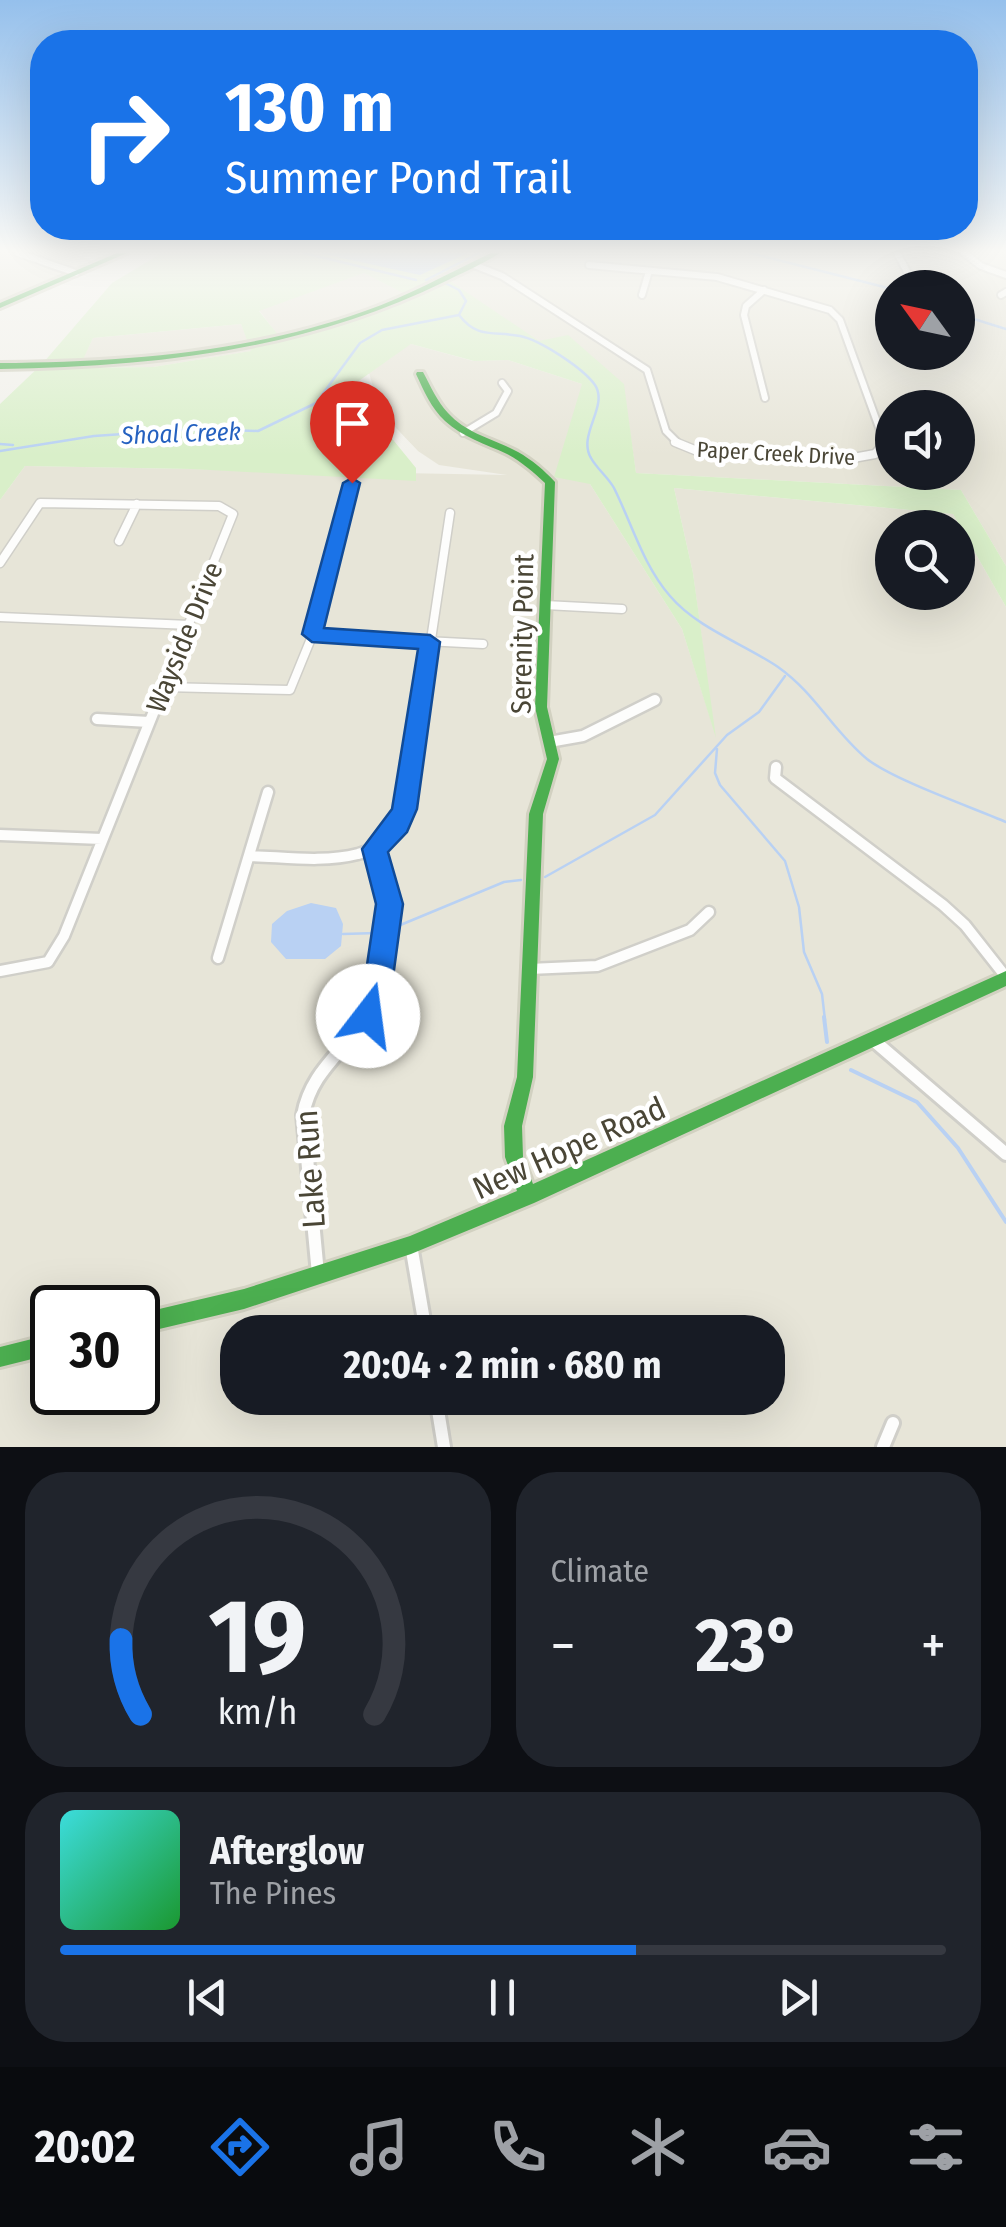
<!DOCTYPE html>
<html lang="en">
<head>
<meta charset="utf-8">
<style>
	:root { --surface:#171b24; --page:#20242c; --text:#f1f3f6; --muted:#9ea1a6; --line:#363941; --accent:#1a73e8 }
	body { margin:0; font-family:"Fira Sans Condensed",sans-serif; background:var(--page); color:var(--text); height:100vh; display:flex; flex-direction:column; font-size:38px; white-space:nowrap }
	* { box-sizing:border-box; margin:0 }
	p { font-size:32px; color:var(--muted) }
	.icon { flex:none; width:55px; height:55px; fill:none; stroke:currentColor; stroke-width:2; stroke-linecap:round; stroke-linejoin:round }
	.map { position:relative; height:1447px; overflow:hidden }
	.sheet { display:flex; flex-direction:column; gap:25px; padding:25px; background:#0d0f14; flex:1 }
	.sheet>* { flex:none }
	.hud { position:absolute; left:30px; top:30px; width:948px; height:210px; border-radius:40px; box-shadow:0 10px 40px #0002; background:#1a73e8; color:#fff; overflow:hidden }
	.needle { width:65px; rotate:303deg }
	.buttons { position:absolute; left:875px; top:270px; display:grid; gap:20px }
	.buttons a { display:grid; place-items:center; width:100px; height:100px; border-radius:50%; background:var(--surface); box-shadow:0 10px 40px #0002; font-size:50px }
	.speed { position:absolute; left:30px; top:1285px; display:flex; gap:20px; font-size:50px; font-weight:700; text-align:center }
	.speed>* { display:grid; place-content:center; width:130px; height:130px; border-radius:50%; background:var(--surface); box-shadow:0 10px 40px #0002; line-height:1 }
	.speed .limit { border:5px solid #111; border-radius:15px; background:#fff; color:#111 }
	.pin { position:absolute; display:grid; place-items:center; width:85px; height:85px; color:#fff; margin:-102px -42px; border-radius:50% 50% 50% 0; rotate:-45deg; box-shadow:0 0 10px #0007 }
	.pin .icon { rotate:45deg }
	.me { position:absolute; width:110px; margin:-55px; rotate:15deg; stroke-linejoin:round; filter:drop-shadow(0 0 8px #0008) }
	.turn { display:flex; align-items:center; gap:35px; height:210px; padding:0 30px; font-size:45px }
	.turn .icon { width:130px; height:130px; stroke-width:2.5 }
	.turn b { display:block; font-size:70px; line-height:85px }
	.big { font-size:75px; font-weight:700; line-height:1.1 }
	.sheet .card { flex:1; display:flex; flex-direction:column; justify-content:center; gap:15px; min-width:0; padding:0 35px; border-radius:40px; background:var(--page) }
	.sheet .dial { align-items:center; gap:0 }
	.dial svg { height:260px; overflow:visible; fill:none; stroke:var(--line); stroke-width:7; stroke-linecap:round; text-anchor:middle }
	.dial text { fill:var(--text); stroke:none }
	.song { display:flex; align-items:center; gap:30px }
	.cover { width:120px; height:120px; border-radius:15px; background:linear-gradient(135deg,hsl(180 70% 55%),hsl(130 70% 35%)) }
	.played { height:10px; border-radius:5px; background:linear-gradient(90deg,var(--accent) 65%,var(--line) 65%) }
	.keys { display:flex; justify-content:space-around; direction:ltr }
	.heat { display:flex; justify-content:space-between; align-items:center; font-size:55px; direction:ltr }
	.sheet .tiles { flex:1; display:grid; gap:25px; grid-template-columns:1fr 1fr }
	.card:last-child { grid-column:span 2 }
	.trip { position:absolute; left:220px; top:1315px; width:565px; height:100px; border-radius:40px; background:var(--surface); box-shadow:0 10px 40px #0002; font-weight:700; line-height:100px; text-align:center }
	.tabs { display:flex; height:160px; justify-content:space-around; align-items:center; background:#090b0e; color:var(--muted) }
	.tabs .icon { width:70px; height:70px }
	.tabs .active { color:var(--accent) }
	.tabs b { font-size:45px; color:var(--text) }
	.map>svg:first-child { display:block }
	.residential { fill:#e7e5d8; fill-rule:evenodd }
	.green { fill:#d9efc9; fill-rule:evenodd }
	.water { fill:#b9d1f3 }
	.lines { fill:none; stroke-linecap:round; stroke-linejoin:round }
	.stream-far1 { stroke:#b9d1f3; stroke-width:2.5 }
	.stream { stroke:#b9d1f3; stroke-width:4 }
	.street-far3-casing { stroke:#d0cfc9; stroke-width:10 }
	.street-far2-casing { stroke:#d0cfc9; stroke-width:11 }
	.street-far1-casing { stroke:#d0cfc9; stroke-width:15 }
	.street-casing { stroke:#d0cfc9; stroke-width:18 }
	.fast-casing { stroke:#d2d1c1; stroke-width:6 }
	.street-far3 { stroke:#fdfdfc; stroke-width:6 }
	.street-far2 { stroke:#fdfdfc; stroke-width:8 }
	.street-far1 { stroke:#fdfdfc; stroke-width:10 }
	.street { stroke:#fdfdfc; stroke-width:12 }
	.fast { fill:#4caf50; fill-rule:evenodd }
	.route { fill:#1a73e8; stroke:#114b97; stroke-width:2.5 }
	.labels { text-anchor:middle; stroke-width:9; stroke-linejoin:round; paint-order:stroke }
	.far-street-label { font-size:22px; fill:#4a4636; stroke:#fff }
	.far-water-label { font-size:25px; font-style:italic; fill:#2561c0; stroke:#fff }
	.street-label { font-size:28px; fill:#4a4636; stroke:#fff }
	.near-street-label { font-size:32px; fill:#4a4636; stroke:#fff }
</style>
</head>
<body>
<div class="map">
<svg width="1006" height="1447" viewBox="0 0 1006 1447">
	<rect width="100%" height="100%" fill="#f2f1eb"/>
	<path class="residential" d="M0,253H72L98,263L0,305Z
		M490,253H1006V566L961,490L636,473L623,384L539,342L449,281L496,256ZM892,288H958V352H892ZM892,408H958V472H892Z
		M364,273L417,299L282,341L259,310Z
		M241,324L252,351L153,367L78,368L93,338Z
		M411,344L473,361L508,360L582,384L590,484L682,629L714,730L693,573L674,488L953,514L1006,607V1447H0V500L25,466L507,475L439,465L418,451L380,411L367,366ZM892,528H958V592H892ZM52,1308H138V1392H52ZM238,1332H768V1398H238Z"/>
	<path class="green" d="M162,253L497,255L450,281L539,341L568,335L624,384L636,473L961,490L1006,566V607L953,514L674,488L693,573L716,738L682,629L590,484L554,477L582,384L508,360L474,361L411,344L350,387L416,468V481L191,469L25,466L0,500V404L43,363L112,283ZM364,273L415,299L283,341L259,311ZM241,324L251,351L153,367L79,368L93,338Z"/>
	<path class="water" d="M319,253H468L420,275Z
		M311,903L336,908L343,924L341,946L325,959H286L271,942L272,924L287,911Z"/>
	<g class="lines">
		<path class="stream-far1" d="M304,253L416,280
			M750,253L892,289
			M426,280L479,253
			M958,314L1006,329
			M459,315C477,339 494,331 520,336C540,340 583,368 595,385C609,406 577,435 591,458C597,469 608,477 614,488C632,524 643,565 670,596C697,628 744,644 778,667C815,693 833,731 867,759C894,780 971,807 1006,822
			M0,444L13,445
			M0,451L94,436L197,429L258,431L316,403L360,343L382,330L459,315L466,301L459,290L445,283
			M717,749L715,773L720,785L785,861L799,907L804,952L822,994L825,1020
			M545,877L655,815L727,735L759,712L785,676
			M398,926L504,882L521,880
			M343,934L377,933"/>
		<path class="stream" d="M824,1017L827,1042
			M851,1070L917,1102L958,1148L1006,1222"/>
		<g class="street-far3-casing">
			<path id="street-far3" d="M18,253L76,273
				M897,253L916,288
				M964,253L981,266L1006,275
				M474,265L502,276L647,370L666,431L679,444
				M589,265L717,277L830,310L840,320L885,444
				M764,290L746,306L744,315L765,398
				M642,295L649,271
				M1001,295L1006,292
				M463,433L496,413L508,391L502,383"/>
		</g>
		<g class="street-far2-casing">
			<path id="street-far2" d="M675,442L702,453L853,458L875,454L886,442
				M119,541L137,504
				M0,563L40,503L219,506L233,514L161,693
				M545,605L622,609
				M0,617L190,625
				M312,635L483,644
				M164,687L290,690L317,624L352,483
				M423,693L450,513"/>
		</g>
		<g class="street-far1-casing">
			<path id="street-far1" d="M97,719L149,722
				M549,742L583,736L655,700
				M776,767L775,778L943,905L965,925L1006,977
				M0,835L102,839
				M249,856C285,857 323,863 358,854C418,841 416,740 423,691
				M218,958L268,792
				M529,969L597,966L690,930L709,912
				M0,971L48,962L64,936L162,691
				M365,1020C393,968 395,903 375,849"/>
		</g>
		<g class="street-casing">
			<path id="street" d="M872,1039L1006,1154
				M411,1245L426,1332
				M318,1274L303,1115C311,1071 343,1053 366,1017
				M436,1398L444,1447
				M883,1447L893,1423"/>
		</g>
		<g class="fast-casing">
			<path id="fast" d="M117,253H127L0,308V303Z
				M491,253H500C483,264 464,272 446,281C306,350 154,367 0,369V363C123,362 248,353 365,311C408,296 449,273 491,253Z
				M417,372H423C431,387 437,401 448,413C467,434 494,439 518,452C532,460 544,470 555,482L547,707L559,759L543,814L533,1077L522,1126L523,1157L533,1184L1006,971V986L534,1203L411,1254L244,1309L138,1334V1314L244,1289L410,1236L517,1191L505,1157L504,1126L517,1077L529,814L547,759L535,707L545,483C533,472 522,462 507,454C486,444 462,437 445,421C431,408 424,391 416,374Z
				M52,1334V1354L0,1367V1347Z"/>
		</g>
		<use href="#street-far3" class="street-far3"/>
		<use href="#street-far2" class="street-far2"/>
		<use href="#street-far1" class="street-far1"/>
		<use href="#street" class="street"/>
		<use href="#fast" class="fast"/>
	</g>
	<linearGradient id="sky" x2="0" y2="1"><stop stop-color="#95c0ec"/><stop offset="0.55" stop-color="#f9f9f6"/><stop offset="1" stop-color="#f9f9f6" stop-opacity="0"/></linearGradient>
	<rect width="1006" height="456" fill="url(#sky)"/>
	<path class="route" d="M352,478L360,483L324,628L430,635L440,642L417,809L407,832L388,852L403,904L391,992L378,1026L368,1030L358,1026L353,1016L363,992L376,904L362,849L392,809L418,649L312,642L302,634L343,483Z"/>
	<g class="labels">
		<g class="far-street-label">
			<text transform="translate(776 453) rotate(3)" y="8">Paper Creek Drive</text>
		</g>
		<g class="far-water-label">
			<text transform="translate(181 433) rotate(-2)" y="9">Shoal Creek</text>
		</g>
		<g class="street-label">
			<text transform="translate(522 634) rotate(-89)" y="10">Serenity Point</text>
			<text transform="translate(184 637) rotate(-68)" y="10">Wayside Drive</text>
		</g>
		<g class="near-street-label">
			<text transform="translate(569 1148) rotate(-24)" y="11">New Hope Road</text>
			<text transform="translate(310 1169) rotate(-94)" y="11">Lake Run</text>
		</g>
	</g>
</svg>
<div class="buttons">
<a><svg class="needle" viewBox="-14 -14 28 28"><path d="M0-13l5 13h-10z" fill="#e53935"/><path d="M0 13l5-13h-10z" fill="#9ea1a6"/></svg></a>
<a><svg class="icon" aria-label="sound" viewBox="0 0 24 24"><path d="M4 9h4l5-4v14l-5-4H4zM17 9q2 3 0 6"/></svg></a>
<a><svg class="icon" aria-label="search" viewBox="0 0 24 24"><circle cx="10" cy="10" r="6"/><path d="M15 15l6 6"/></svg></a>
</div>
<div class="speed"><div class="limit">30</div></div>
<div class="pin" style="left:352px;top:483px;background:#d93025"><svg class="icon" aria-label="arrive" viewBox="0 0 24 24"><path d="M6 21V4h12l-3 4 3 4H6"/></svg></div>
<svg class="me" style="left:368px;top:1016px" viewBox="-20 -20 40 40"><circle r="19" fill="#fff"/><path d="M0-13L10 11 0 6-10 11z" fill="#1a73e8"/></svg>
<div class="trip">20:04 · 2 min · 680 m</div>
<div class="hud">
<div class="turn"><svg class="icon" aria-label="right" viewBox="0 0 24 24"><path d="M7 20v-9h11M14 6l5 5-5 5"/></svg><div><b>130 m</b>Summer Pond Trail</div></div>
</div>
</div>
<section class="sheet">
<div class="tiles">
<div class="card dial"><svg viewBox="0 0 100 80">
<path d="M14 69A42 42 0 1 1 86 69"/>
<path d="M14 69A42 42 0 0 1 8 46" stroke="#1a73e8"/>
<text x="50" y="56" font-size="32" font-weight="700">19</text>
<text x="50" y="72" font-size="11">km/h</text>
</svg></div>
<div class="card"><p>Climate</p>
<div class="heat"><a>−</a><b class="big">23°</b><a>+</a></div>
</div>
<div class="card">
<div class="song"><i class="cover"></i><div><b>Afterglow</b><p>The Pines</p></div></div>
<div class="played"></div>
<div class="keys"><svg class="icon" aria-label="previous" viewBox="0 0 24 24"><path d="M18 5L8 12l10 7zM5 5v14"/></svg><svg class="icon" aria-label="pause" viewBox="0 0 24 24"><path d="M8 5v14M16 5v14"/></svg><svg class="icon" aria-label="next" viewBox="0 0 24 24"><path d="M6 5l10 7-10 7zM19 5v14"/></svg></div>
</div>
</div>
</section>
<nav class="tabs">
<b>20:02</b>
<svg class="icon active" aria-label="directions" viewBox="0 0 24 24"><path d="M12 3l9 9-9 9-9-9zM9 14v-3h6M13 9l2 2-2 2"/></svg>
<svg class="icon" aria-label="music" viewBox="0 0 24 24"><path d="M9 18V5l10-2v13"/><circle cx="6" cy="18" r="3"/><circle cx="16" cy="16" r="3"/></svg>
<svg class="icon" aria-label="phone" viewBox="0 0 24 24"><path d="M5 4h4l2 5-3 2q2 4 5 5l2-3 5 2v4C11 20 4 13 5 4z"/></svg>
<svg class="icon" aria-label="climate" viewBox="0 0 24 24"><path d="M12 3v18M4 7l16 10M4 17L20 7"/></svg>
<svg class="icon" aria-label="car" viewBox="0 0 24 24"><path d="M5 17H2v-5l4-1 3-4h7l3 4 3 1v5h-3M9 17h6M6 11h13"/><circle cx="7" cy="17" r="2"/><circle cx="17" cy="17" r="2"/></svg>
<svg class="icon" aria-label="filters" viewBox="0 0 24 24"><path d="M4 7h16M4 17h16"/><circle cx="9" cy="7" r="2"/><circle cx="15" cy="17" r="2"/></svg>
</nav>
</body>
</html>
